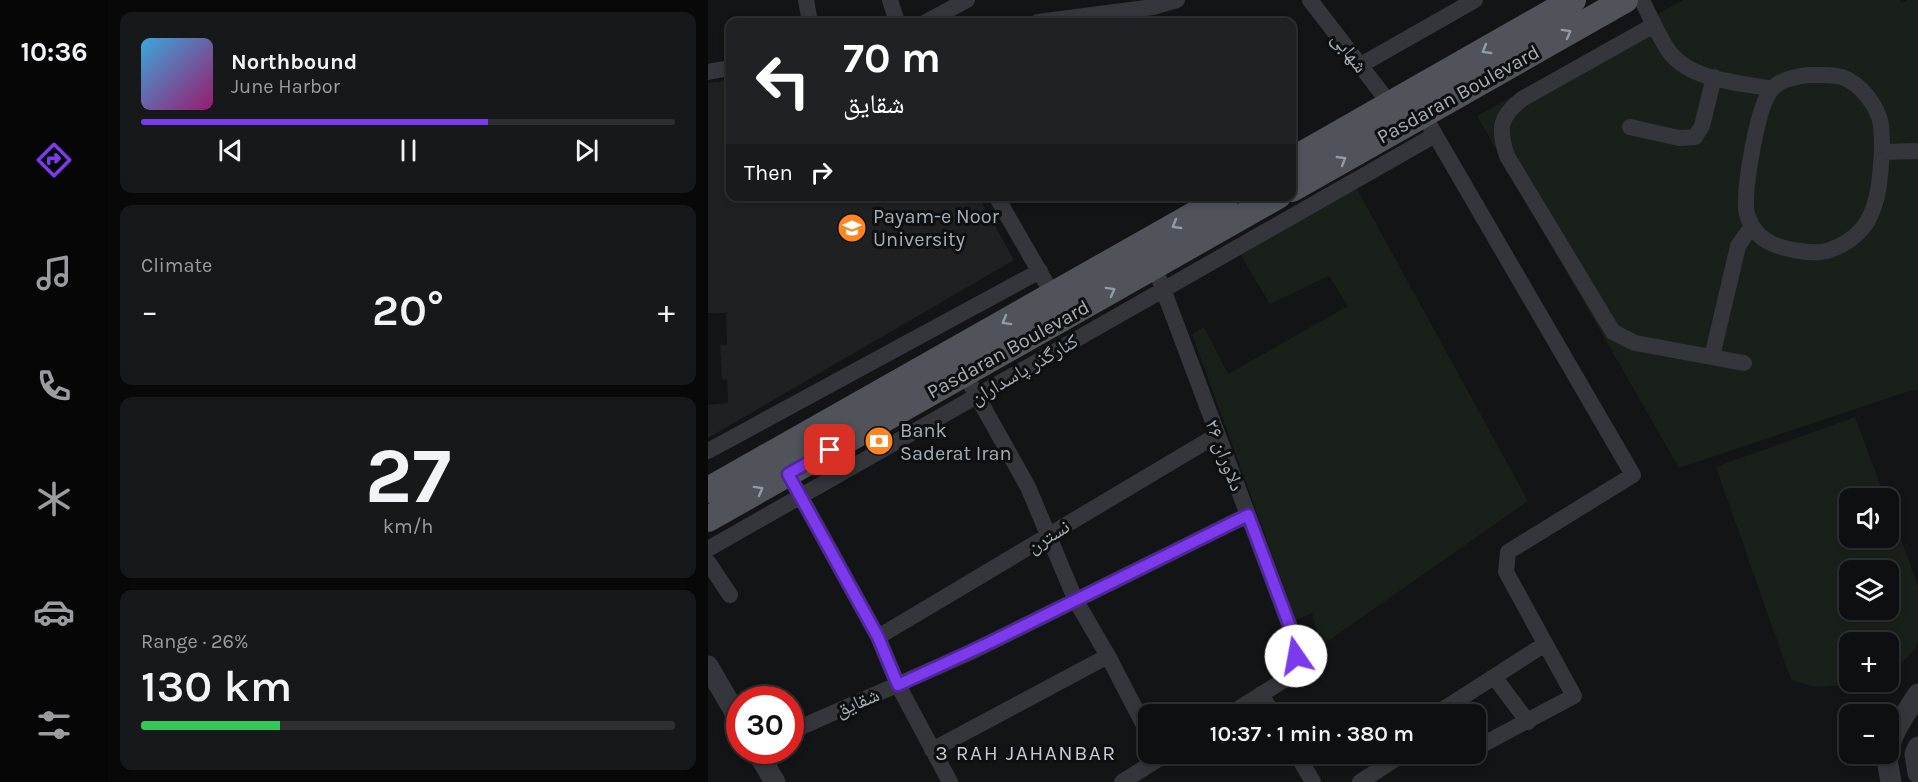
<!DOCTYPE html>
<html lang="en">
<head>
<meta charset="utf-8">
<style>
	:root { --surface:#0e0f10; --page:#171819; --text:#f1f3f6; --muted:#9b9c9f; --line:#2e2f30; --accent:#7c3aed }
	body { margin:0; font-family:Karla,"Noto Naskh Arabic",sans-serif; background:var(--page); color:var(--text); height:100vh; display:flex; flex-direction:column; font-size:22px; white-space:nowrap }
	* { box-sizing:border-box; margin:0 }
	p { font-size:20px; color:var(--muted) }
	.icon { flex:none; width:33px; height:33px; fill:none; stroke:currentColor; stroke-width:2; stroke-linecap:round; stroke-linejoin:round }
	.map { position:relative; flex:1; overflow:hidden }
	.drawer { display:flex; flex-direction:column; gap:12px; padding:12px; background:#080809; width:600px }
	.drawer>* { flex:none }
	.top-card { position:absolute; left:18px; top:18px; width:570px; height:183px; border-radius:12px; box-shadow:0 3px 9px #0003,0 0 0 2px var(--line); background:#202124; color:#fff; overflow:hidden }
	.buttons { position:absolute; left:1131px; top:488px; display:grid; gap:12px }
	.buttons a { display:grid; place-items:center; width:60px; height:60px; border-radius:12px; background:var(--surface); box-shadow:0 3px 9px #0003,0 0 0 2px var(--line); font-size:30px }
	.speed { position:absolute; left:18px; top:686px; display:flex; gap:12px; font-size:30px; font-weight:700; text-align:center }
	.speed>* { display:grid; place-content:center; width:78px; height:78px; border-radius:50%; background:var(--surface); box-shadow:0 3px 9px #0003,0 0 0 2px var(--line); line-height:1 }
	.speed .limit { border:9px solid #d22; background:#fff; color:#111 }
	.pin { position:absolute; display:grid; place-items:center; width:51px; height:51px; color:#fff; margin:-26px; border-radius:12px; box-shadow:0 3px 9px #0006 }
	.me { position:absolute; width:66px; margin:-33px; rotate:348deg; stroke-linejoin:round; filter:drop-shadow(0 0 4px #0008) }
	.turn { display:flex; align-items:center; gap:21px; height:126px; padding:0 18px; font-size:27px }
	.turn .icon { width:78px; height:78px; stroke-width:2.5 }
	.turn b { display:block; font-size:42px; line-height:51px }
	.then { display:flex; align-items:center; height:57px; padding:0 18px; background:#0003; gap:12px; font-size:22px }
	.big { font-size:45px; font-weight:600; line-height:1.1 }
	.drawer .widget { flex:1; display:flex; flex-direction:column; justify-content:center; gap:9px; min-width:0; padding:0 21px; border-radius:12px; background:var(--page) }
	.drawer .dial { align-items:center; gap:0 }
	.dial b { font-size:78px; line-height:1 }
	.song { display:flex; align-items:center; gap:18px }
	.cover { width:72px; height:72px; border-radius:9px; background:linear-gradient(135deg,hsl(200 70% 55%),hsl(320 70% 35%)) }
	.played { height:6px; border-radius:3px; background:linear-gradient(90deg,var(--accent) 65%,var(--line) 65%) }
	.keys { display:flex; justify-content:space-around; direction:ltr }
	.heat { display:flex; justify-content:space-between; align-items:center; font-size:33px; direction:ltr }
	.charge { height:9px; border-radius:4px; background:linear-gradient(90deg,#34c759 26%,var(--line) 0) }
	.trip { position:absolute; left:430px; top:704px; width:348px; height:60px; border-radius:12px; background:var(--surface); box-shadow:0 3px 9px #0003,0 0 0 2px var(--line); font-weight:600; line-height:60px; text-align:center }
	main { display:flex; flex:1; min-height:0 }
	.tabs { display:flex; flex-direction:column; width:108px; justify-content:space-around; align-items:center; background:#060606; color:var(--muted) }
	.tabs .icon { width:42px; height:42px }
	.tabs .on { color:var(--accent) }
	.tabs b { font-size:27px; color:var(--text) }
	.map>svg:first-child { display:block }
	.built { fill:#1f2022 }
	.green { fill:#192019; fill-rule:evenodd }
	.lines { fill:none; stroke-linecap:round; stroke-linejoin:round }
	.minor { stroke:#34363b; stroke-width:16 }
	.tertiary { stroke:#34363b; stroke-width:21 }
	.primary { stroke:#50545a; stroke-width:26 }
	.oneway { stroke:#929ca4 }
	.route-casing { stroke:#51269a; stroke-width:15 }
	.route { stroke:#7c3aed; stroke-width:10 }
	.labels { text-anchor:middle; stroke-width:6; stroke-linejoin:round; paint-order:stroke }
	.street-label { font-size:20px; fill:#a3aeb7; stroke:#0e0f10 }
	.poi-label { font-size:20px; fill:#a3aeb7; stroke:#0e0f10; text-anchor:start }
	.neighbourhood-label { font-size:21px; letter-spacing:1.5px; fill:#c5cbd3; stroke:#0e0f10 }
</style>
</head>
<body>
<main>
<nav class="tabs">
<b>10:36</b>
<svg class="icon on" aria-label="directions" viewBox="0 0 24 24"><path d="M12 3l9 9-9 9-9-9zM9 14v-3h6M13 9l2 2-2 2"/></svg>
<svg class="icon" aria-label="music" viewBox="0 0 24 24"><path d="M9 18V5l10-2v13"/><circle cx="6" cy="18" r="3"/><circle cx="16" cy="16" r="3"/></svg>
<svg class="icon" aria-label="phone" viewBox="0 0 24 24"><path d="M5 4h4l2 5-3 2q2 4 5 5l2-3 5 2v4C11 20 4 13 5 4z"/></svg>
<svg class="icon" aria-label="climate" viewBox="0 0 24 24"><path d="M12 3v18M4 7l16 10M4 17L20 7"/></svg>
<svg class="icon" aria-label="car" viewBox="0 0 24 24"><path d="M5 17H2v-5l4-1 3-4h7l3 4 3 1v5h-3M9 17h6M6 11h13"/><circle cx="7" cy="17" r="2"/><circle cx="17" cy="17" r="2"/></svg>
<svg class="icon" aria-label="filters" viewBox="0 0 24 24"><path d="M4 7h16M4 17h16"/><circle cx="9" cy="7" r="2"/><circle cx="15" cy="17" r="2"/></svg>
</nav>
<section class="drawer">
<div class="widget">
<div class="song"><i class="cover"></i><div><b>Northbound</b><p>June Harbor</p></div></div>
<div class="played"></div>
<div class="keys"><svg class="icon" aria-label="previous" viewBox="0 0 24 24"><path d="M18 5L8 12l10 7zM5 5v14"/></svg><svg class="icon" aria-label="pause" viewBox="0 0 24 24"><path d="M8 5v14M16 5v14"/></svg><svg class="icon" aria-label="next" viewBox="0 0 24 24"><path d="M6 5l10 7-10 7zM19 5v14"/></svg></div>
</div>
<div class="widget"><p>Climate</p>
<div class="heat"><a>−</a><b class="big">20°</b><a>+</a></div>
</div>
<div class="widget dial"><b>27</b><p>km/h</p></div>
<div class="widget"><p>Range · 26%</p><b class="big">130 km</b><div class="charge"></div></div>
</section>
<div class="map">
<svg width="1210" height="782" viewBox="0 0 1210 782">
	<rect width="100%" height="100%" fill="#131415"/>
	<path class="built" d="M22,80V196L271,197L306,260L0,438V405L20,403L19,379H14L12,345H19L18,313H0V83Z"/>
	<path class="green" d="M975,0H1192L1193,3L1199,0H1210V391L1204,390L971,468L769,116Z
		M649,189L820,501L613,646L604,613L588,620L484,334L496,327L520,374L640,306L621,276L562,304L528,247Z
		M1147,417L1177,498H1142V537H1180L1181,507L1210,586V645L1198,659L1181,674L1180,642H1142V681H1161L1145,685L1108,687L1083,680L1008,467ZM1142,570H1180V609H1142Z"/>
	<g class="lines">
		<path class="minor" d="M98,0L102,22
			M182,0L189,22
			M602,0L682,104
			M934,0C942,17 950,35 960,50C981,81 1031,82 1064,89
			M218,22L259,0
			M330,22L445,7L469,0
			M946,25L814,99C791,117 790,129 799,156L905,332L927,343L1036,363
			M651,66L767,0
			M0,72L22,68
			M715,114L925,475L800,552L798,572L866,696L768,748
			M922,127L971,138L987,137L994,126L1006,77
			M1174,152C1172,178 1171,210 1153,230C1145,239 1133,246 1122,250C1106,256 1070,249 1056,239C1046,232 1039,220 1038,208C1037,185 1049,105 1064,89C1073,79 1090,76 1102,75C1112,75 1124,74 1134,77C1153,84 1170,106 1173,125C1174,134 1174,143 1174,152L1210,151
			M288,196L345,295
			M452,281L587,640L589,672L522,714
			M1004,357L1030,246L1044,226
			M264,387L320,487L368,601L400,656
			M0,451L332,271
			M88,488L170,637L190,685L242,782
			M0,549L727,135
			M0,562L22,595
			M170,637L509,435
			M787,678L820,722
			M553,694L565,714
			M728,714L837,644
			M82,732L261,653L540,515
			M224,750L400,656L441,735
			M588,753L605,782
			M414,782L460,753
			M652,782L692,756"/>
		<path class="tertiary" d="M0,666L32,721
			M1210,747L1207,754L1210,773
			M48,750L67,782
			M1180,752C1184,731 1199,712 1210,694
			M1180,753L1179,760L1183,782"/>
		<path class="primary" d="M584,160L865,0
			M584,189L917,0
			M0,490L519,196
			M0,519L570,196"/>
	</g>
	<defs><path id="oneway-chevron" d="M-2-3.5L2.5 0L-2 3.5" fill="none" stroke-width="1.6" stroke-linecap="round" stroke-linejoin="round" transform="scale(1.5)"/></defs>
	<g class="oneway">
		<use href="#oneway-chevron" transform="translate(859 33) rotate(-29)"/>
		<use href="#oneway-chevron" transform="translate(778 50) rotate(150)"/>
		<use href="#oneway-chevron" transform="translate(634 160) rotate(-30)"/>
		<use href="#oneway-chevron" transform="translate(468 225) rotate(150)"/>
		<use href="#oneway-chevron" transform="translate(403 291) rotate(-29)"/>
		<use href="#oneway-chevron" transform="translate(298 321) rotate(151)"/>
		<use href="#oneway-chevron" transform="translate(51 490) rotate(-29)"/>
	</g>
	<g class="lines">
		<g class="route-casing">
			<path id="route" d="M122,450L80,474L170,637L190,685L283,642L540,515L587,640L588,656"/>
		</g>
		<use href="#route" class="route"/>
	</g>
	<defs>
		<g id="university-disc" transform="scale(1.5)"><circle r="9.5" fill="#ff8521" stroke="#0e0f10"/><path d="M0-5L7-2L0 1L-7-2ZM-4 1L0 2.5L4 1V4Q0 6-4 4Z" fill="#fff"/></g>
		<g id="bank-disc" transform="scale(1.5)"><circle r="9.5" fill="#ff8521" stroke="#0e0f10"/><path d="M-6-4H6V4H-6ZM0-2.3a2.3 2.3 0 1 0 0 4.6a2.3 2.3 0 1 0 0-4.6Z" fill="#fff"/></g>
	</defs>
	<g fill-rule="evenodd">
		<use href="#university-disc" x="144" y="228"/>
		<use href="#bank-disc" x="171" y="441"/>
	</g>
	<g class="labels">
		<g class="street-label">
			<text transform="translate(642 52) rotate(53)" y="7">شهابی</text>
			<text transform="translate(750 94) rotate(-29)" y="7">Pasdaran Boulevard</text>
			<text transform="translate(300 349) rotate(-29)" y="7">Pasdaran Boulevard</text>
			<text transform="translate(316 369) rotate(-30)" y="7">کنارگذر پاسداران</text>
			<text transform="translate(517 455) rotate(69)" y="7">دلاوران ۲۶</text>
			<text transform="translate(340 536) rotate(-31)" y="7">نسترن</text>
			<text transform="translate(149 702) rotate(-23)" y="7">شقایق</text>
		</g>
		<g class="poi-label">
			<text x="165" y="223">Payam-e Noor<tspan x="165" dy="23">University</tspan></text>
			<text x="192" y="437">Bank<tspan x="192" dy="23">Saderat Iran</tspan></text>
		</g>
		<g class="neighbourhood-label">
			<text x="318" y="760">3 RAH JAHANBAR</text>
		</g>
	</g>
</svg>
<div class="buttons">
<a><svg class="icon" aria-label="sound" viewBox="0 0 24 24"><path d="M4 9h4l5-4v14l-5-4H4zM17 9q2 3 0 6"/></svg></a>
<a><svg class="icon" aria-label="layers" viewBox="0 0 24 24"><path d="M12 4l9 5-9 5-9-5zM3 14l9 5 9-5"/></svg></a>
<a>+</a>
<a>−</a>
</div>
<div class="speed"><div class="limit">30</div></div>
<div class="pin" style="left:122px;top:450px;background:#d93025"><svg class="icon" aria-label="arrive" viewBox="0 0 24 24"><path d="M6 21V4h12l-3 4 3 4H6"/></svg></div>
<svg class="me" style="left:588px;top:656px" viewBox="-20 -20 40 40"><circle r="19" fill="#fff"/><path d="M0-13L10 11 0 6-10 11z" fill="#7c3aed"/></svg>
<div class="trip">10:37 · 1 min · 380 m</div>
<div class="top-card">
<div class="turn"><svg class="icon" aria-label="left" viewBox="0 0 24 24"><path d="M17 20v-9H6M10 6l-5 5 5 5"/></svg><div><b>70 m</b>شقایق</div></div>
<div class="then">Then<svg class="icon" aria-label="right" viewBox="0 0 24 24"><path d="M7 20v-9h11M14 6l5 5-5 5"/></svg></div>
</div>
</div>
</main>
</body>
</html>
